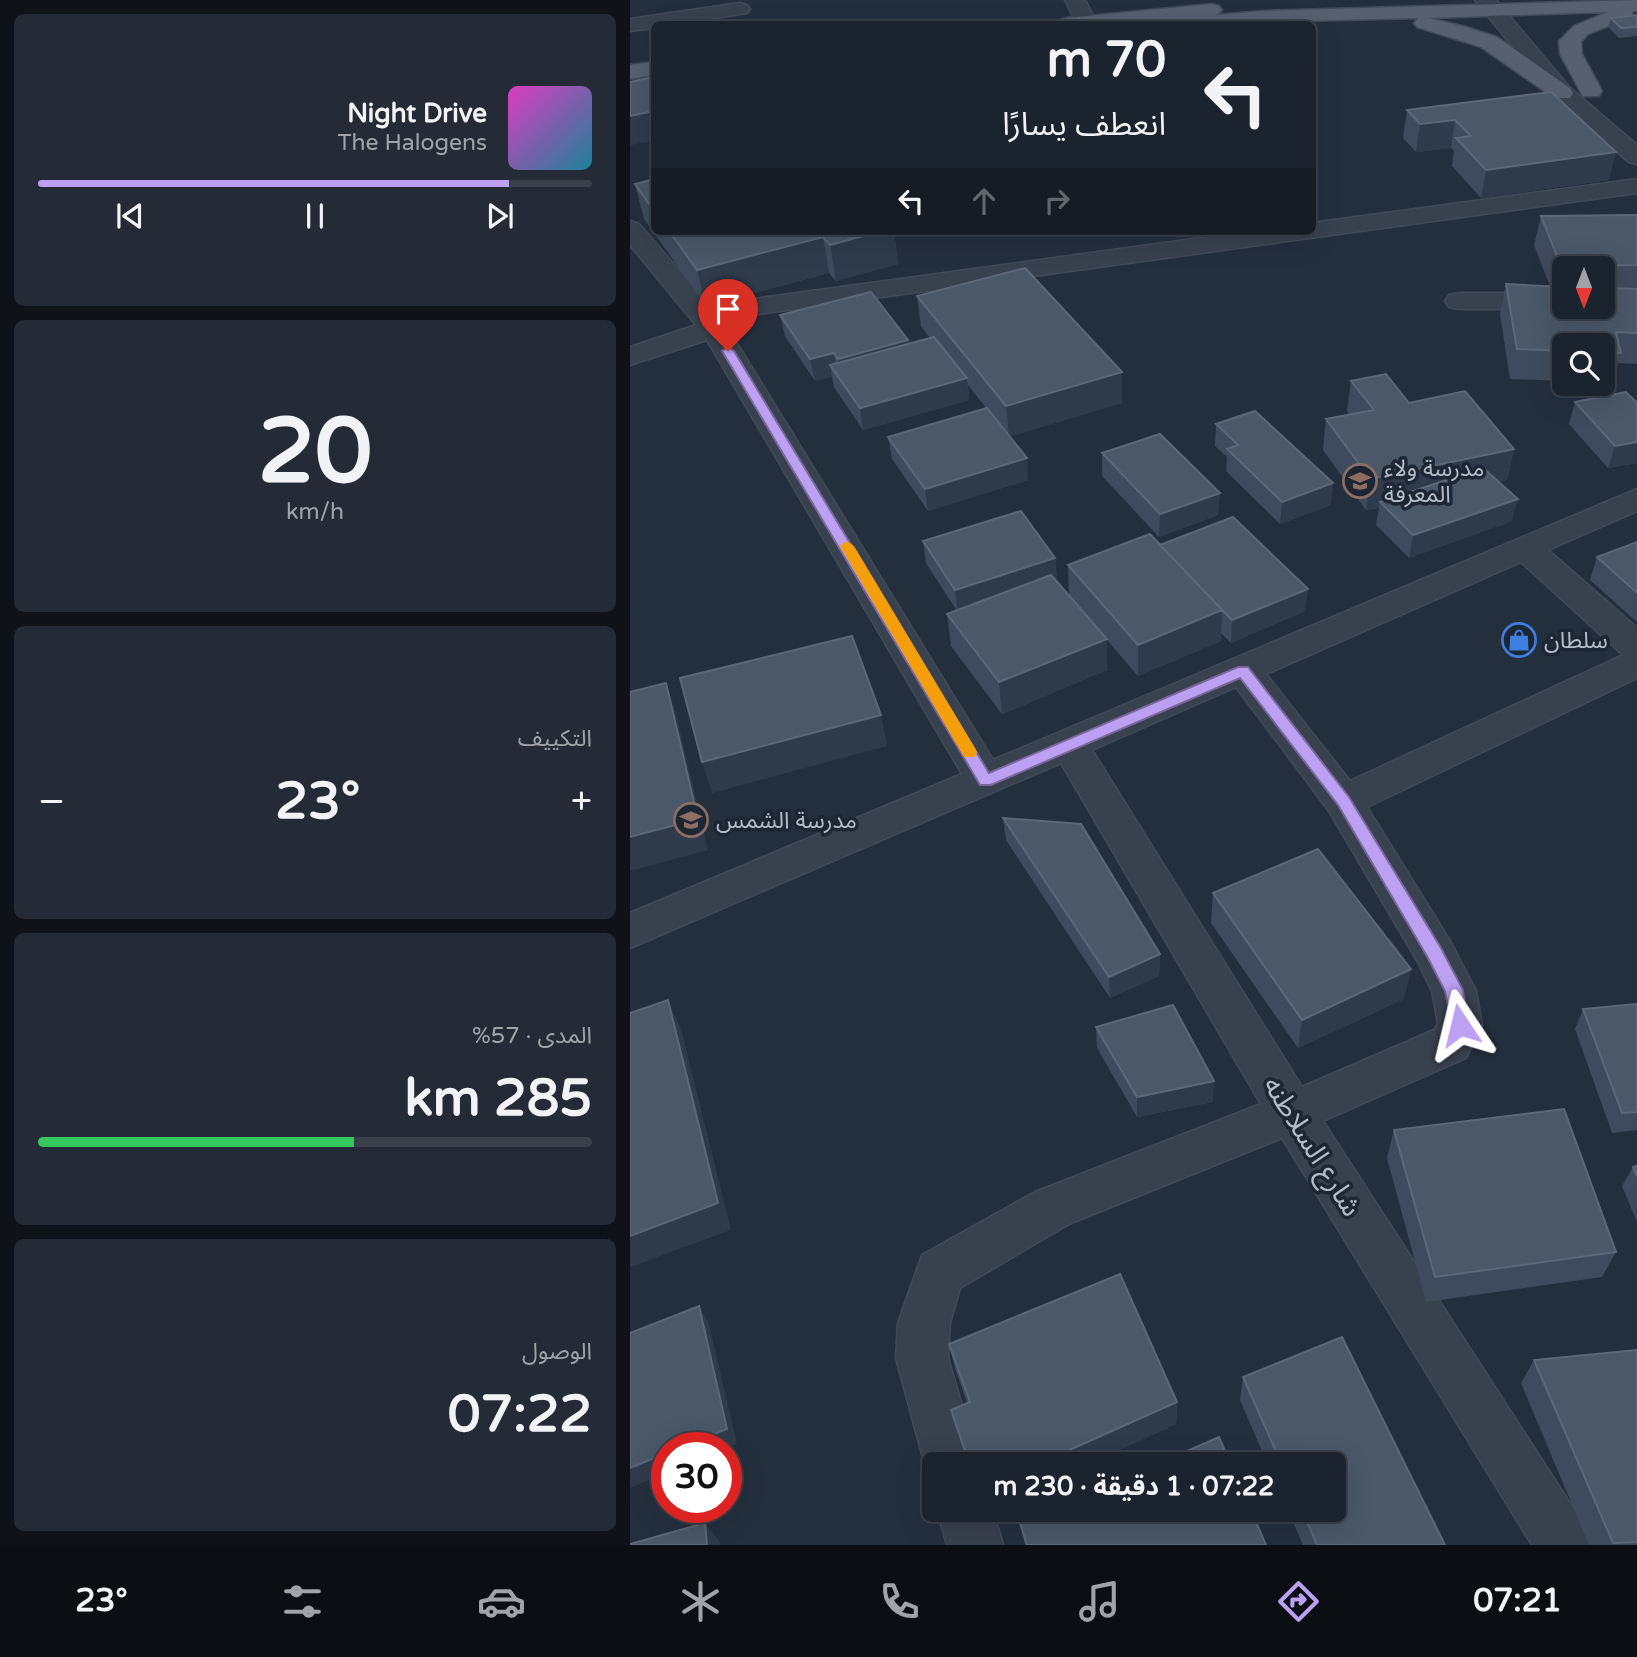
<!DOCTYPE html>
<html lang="ar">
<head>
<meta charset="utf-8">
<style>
	:root { --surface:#1b232e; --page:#242b36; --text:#f1f3f6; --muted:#a0a4aa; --line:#39404a; --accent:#bca0f2 }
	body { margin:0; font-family:"Varela Round","Noto Sans Arabic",sans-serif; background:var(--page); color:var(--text); direction:rtl; height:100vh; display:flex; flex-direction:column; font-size:26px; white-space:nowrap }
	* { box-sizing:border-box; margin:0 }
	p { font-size:23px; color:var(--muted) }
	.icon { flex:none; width:38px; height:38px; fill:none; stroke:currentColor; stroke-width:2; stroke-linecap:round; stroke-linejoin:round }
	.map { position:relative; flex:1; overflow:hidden; direction:ltr }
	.panel { display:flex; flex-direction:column; gap:14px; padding:14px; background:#0f1319; width:630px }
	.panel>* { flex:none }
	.banner { position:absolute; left:21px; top:21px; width:665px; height:214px; border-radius:10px; box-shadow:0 7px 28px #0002,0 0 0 2px var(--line); direction:rtl; background:#1b232e; color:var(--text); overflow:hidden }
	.needle { width:46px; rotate:180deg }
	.buttons { position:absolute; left:922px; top:256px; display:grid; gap:14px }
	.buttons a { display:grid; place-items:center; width:63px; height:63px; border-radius:10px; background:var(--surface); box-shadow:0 7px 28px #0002,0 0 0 2px var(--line); font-size:35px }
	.speed { position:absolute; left:21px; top:1432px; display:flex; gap:14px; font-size:35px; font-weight:700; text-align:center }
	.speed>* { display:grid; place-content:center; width:91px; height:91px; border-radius:50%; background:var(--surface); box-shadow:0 7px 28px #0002,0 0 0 2px var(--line); line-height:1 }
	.speed .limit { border:10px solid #d22; background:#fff; color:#111 }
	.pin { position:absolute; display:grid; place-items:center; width:60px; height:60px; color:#fff; margin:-72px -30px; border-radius:50% 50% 50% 0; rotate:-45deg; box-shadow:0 0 7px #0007 }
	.pin .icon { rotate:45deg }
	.me { position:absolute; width:77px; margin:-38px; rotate:350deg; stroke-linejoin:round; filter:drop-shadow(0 0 5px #0008) }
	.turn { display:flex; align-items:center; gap:24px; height:147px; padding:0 35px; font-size:32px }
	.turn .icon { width:91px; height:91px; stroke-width:2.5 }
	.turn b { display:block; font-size:49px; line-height:60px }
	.lanes { display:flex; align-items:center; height:66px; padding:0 35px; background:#0003; justify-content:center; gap:35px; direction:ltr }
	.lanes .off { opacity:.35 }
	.big { font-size:52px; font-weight:700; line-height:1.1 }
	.panel .card { flex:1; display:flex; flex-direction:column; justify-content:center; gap:10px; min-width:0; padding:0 24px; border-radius:10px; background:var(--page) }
	.panel .dial { align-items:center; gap:0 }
	.dial b { font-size:91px; line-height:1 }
	.song { display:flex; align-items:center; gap:21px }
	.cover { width:84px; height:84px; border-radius:10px; background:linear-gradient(135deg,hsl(310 70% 55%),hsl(190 70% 35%)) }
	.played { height:7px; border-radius:4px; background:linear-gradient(90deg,var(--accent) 85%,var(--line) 85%) }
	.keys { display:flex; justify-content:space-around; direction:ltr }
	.heat { display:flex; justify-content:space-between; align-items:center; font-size:38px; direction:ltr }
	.charge { height:10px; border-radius:5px; background:linear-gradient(90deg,#34c759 57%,var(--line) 0) }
	.trip { position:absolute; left:292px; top:1452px; width:424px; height:70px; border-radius:10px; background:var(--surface); box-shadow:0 7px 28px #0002,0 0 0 2px var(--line); font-weight:700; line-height:70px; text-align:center; direction:rtl }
	.dock { display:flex; height:112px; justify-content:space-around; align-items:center; background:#0b0e12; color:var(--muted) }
	.dock .icon { width:49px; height:49px }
	.dock .on { color:var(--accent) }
	.dock b { font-size:32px; color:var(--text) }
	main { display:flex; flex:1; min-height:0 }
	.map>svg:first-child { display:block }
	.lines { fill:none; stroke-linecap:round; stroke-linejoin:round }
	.minor-casing { stroke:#414a57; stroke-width:3 }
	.tertiary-casing { stroke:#414a57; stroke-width:3 }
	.primary-casing { stroke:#414a57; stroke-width:3 }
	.minor { fill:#38414e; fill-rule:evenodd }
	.tertiary { fill:#38414e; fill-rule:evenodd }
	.primary { fill:#56606e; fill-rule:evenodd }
	.wall { fill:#3f4b5c; fill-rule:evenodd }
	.shaded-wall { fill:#2f3b4b }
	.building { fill:#4b5868; stroke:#5c6777; stroke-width:2 }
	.route { fill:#bca0f2; stroke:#7a689d; stroke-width:2 }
	.slow { fill:#f59e0b }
	.labels { text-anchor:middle; stroke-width:7; stroke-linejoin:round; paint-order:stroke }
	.poi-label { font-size:23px; fill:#b4bcc9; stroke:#1d2633; text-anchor:start }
	.near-street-label { font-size:28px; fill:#b4bcc9; stroke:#1d2633 }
</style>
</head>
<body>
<main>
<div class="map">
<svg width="1007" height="1545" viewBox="0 0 1007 1545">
	<rect width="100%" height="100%" fill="#242f3e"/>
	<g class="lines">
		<g class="minor-casing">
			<path id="minor" d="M435,0H455L466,22L465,24H447Z
				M110,3L117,5L120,9L117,13L46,24H24V28L0,31V19Z
				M1007,179V193L92,319L363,760L1007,489V511L918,550L1007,628V678L737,807L820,941L846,991L852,1025L836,1058L693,1121L954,1525L962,1545H902L652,1138L439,1224L330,1288L320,1323L318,1358L349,1465H304L303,1484L295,1465L266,1358L268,1323L292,1255L405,1192L631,1104L431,763L0,948V913L332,774L77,340L0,365V347L66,325L0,245V221L9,224L79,305L622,231H682V223ZM891,562L993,655L720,781L636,674ZM606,687L699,811L789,964L802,991L808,1024L804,1030L672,1087L462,750Z
				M829,293H934V306H944L934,309H829L819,307L815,301L819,295Z
				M307,1510H363L373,1545H317Z"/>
		</g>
		<g class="tertiary-casing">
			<path id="tertiary" d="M845,0H866L940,88L1007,145V164L999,162L924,98Z"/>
		</g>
		<g class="primary-casing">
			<path id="primary" d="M1007,0V11H1003L1001,17L958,34L951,42L952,54L972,91L969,96H953L950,91L930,54L929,41L944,26L978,12L799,18L836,27L867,37L940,88L943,93L940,98H924L851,47L787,27L784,23L788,18L547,24L551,19L496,24H427L430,20L437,18L582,4L589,6L592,10L586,15L634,11Z
				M24,62V75L0,79V65Z"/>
		</g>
		<use href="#minor" class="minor"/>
		<use href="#tertiary" class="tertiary"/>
		<use href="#primary" class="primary"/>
	</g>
	<path class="wall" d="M1007,15V36L989,38L978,27L981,18Z
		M921,92L979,180L851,198L822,166L824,151L821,148L786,152L773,138L777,110Z
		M24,179V231H264L268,264L206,281L199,273L76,306L14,219L5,184Z
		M1007,215V364L988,363L983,384L973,383V345H934V381L880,379L870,314L876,284L920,286L904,245L911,216ZM934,268H973V306H934Z
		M287,296L492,403L380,436L398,480L298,511L262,459L258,437L356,408L338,385L339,400L233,430L204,387L202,377L185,381L155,336L150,315L278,340L279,344L300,338L291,326Z
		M721,381L779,403L884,449L877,480L869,482L882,521L779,558L746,525L749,508L736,510L693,450L696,419L720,415L717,411Z
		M945,402L1007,403V463L978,468L939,424Z
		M586,424L701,505L650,524L596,471L597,457L585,446Z
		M472,453L588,515L529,537L472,476Z
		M293,541L425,558L427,580L439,595L438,565L530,545L675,611L601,643L591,633V641L508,676L477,640V670L372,714L321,646L317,614L327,611L296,563Z
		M1007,542V622L960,580L967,557Z
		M373,818L530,954L529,976L480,998L376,840Z
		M583,893L774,999L668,1048L581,923Z
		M1007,1004V1130L982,1133L945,1029L953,1009Z
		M466,1027L583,1102L507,1117L467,1048Z
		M764,1130L986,1252L972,1277L796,1302L757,1158Z
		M1007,1166V1222L992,1186L1003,1167Z
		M319,1344L547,1402L546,1424L456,1465H338L321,1410L337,1403L325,1368Z
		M1007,1350V1545H959L891,1383L904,1360Z
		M613,1377L815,1545H673L658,1510H704V1465H638L610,1400Z
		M390,1523L636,1545H395Z"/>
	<path class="shaded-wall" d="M24,111V141L0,145V116Z
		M825,120L821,148L786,152L790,124Z
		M986,152L979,180L851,198L856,170Z
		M251,231H264L268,264L206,281L200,245Z
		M193,237L199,273L76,306L67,270Z
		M278,340L281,362L212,381L208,359Z
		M204,353L207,375L200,365L202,377L185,381L180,359Z
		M492,372V403L379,437L376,406Z
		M337,378L339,400L233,430L230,408Z
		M1007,442V463L978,468L985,446Z
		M884,449L877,480L754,507L750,502L749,508L736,510L740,479Z
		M397,458L398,480L298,511L295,489Z
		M703,483L701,505L650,524L652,502Z
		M590,493L588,515L529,537L530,514Z
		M888,499L882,521L779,558L783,535Z
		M425,558L427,580L328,612L325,590Z
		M678,589L675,611L601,643L602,620Z
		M592,610L591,641L508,676V645Z
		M477,639V670L372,714L369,682Z
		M36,683L46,714L78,850L0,871V837Z
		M251,715L257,746L82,793L72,762Z
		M530,954L529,976L480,998L479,977Z
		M781,969L774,999L668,1048L672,1020Z
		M38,1000L51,1029L101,1230L0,1267V1236Z
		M584,1081L583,1102L507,1117V1097Z
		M69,1306L79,1324L107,1444L96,1448V1447H52Z
		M547,1402L546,1424L456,1465H406Z
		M37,1453V1473L0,1488V1468Z
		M75,1523L90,1542V1545H77Z"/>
	<path class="building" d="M1007,15V27L991,28L981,18Z
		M586,19L588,24H499Z
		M24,77V111L0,116V82Z
		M921,92L986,152L856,170L826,138L841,136L825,120L790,124L777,110Z
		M24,179V211L5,184Z
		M1007,215V265L931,266L911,216Z
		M39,231H251L200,245L193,237L67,270Z
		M395,268L492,372L376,406L287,296Z
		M876,284L934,287V306H973V288L1007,289V333L986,332L991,353L973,352V345H934V351L887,349Z
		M241,292L278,340L208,359L204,353L180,359L150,315Z
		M304,337L337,378L230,408L200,365Z
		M756,374L779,403L835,391L884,449L740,479L696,419L744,410L721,381Z
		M996,392L1007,403V442L985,446L945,402Z
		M357,408L397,458L295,489L258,437Z
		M625,411L703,483L652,502L597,449L608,445L586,424Z
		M530,434L590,493L530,514L472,453Z
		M853,468L888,499L783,535L750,502Z
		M391,511L425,558L325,590L293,541Z
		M603,517L678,589L602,620L530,545Z
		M520,534L592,610L508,645L438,565Z
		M1007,542V593L967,557Z
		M421,575L477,639L369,682L317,614Z
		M222,636L251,715L72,762L50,678Z
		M36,683L68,819L0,837V692Z
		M373,818L451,824L530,954L479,977Z
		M688,849L781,969L672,1020L583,893Z
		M38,1000L88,1203L0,1236V1013Z
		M1007,1004V1112L992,1113L953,1009Z
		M543,1005L584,1081L507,1097L466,1027Z
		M934,1109L986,1252L805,1277L764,1130Z
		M1007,1166V1177L1003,1167Z
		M490,1274L547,1402L406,1465H340L321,1410L340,1402L319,1344Z
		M69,1306L97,1429L52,1447H37V1453L0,1468V1333Z
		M712,1337L815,1545H687L672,1510H704V1465H652L613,1377Z
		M1007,1350V1542L983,1543L904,1360Z
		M589,1437L601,1465H525Z
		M419,1510H621L636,1545H397L390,1523Z
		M75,1523L77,1545H0V1544Z"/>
	<path class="route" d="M98,347L104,351L359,773L608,667H618L719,797L811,948L833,990L839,1025L836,1031L830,1033L823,1031L815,991L798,958L708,805L610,678L361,785H350L92,351Z"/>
	<path class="slow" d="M217,541L224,546L345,748L347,752L345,757H334L210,546Z"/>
	<defs>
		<g id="school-ring" transform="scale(1.75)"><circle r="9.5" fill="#1d2633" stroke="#8d6e63" stroke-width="1.5"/><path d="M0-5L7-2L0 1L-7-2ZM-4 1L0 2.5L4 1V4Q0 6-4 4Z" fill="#8d6e63"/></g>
		<g id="shop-ring" transform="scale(1.75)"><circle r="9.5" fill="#1d2633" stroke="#3f7fe0" stroke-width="1.5"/><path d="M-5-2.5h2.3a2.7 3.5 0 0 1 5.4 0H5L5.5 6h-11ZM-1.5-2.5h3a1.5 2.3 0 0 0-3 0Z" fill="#3f7fe0"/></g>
	</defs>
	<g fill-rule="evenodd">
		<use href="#school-ring" x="730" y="481"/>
		<use href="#shop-ring" x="889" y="640"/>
		<use href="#school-ring" x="61" y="820"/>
	</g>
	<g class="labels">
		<g class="poi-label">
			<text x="754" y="476">مدرسة ولاء<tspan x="754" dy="26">المعرفة</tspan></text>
			<text x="914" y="648">سلطان</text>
			<text x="86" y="828">مدرسة الشمس</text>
		</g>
		<g class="near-street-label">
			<text transform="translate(683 1146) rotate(58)" y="10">شارع السلاطنه</text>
		</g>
	</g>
</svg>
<div class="buttons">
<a><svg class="needle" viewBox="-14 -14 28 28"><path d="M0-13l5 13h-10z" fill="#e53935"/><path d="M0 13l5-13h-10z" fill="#a0a4aa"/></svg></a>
<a><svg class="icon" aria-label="search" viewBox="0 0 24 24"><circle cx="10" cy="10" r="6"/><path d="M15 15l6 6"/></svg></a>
</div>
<div class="speed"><div class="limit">30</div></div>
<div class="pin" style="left:98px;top:351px;background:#d93025"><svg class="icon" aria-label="arrive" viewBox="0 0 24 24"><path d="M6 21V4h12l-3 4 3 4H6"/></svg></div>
<svg class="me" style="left:830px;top:1025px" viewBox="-20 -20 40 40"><path d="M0-17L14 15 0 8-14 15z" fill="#bca0f2" stroke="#fff" stroke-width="4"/></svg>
<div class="trip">07:22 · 1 دقيقة · 230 m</div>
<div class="banner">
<div class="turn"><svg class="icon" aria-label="left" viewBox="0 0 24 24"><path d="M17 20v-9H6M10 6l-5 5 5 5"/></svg><div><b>70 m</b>انعطف يسارًا</div></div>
<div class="lanes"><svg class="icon" aria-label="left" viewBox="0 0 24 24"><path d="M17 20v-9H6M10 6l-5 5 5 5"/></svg><svg class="icon off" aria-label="ahead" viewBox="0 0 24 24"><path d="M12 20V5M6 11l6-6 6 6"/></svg><svg class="icon off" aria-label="right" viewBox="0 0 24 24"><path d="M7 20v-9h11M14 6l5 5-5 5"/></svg></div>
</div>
</div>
<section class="panel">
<div class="card">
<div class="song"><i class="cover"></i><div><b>Night Drive</b><p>The Halogens</p></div></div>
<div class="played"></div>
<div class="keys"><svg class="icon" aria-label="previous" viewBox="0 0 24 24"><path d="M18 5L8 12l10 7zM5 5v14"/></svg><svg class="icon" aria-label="pause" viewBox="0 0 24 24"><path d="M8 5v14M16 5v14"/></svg><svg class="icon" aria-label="next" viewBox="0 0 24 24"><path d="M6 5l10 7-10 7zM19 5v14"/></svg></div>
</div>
<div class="card dial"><b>20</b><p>km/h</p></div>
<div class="card"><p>التكييف</p>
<div class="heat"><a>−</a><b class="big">23°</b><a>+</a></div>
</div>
<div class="card"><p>المدى · 57%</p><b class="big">285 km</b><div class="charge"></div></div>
<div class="card"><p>الوصول</p><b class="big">07:22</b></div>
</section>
</main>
<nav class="dock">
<b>07:21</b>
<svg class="icon on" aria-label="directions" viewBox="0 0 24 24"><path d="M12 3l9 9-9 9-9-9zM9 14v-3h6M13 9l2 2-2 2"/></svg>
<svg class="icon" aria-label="music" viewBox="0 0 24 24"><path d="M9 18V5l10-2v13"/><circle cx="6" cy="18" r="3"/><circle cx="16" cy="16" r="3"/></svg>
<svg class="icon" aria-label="phone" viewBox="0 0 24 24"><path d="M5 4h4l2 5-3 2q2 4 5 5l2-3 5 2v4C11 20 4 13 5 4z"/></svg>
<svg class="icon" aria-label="climate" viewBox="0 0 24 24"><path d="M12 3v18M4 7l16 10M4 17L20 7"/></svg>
<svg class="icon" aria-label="car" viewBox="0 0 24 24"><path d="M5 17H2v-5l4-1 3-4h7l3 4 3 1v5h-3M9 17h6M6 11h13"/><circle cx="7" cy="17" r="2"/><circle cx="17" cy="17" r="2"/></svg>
<svg class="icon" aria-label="filters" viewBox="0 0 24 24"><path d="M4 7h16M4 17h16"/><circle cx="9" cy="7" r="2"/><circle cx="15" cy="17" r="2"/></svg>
<b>23°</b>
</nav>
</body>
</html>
